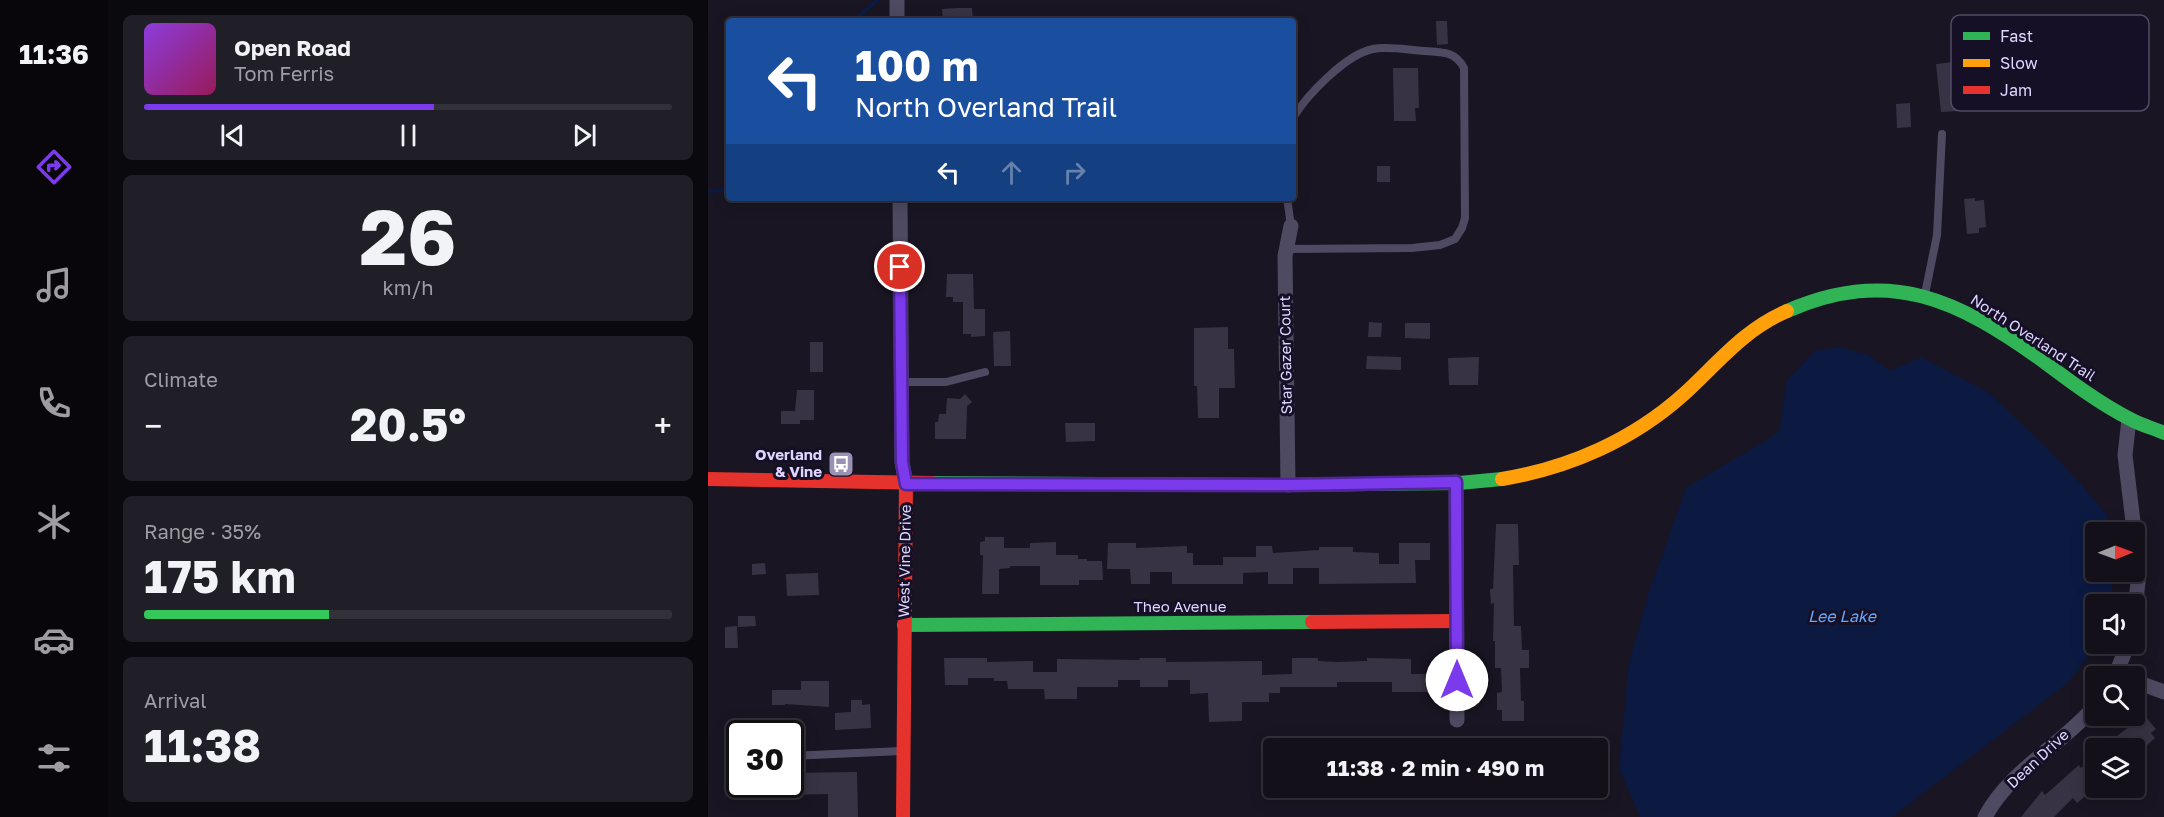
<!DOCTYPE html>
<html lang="en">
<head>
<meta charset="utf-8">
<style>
	:root { --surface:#13101a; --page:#201e27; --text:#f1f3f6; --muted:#9d9da2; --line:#323039; --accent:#7c3aed }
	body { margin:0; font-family:"Golos Text",sans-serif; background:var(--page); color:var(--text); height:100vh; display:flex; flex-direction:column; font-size:22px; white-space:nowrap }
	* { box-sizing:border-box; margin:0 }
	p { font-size:20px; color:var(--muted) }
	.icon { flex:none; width:33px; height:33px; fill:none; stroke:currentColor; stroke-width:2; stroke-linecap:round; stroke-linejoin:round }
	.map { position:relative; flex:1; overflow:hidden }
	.drawer { display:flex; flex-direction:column; gap:15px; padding:15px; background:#0a090e; width:600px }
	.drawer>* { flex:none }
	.guide { position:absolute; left:18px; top:18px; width:570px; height:183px; border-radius:6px; box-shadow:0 3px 15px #0003,0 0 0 2px var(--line); background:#1a4fa0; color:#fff; overflow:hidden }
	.needle { width:39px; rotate:89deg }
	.tools { position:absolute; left:1377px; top:522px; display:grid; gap:12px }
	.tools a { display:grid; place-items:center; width:60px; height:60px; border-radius:6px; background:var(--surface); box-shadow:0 3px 15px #0003,0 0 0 2px var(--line); font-size:30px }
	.speed { position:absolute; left:18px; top:720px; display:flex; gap:12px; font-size:30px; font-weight:700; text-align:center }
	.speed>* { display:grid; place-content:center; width:78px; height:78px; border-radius:50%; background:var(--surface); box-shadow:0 3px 15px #0003,0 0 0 2px var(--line); line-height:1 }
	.speed .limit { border:3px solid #111; border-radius:9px; background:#fff; color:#111 }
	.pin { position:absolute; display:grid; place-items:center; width:51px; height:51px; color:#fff; margin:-26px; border:3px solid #fff; border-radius:50%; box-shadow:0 2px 6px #0007 }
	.me { position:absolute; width:66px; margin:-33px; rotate:0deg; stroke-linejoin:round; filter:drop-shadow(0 0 4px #0008) }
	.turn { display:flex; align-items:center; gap:21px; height:126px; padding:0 30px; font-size:27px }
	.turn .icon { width:78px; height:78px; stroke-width:2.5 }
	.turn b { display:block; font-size:42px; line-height:51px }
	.lanes { display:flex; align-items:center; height:57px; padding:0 30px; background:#0003; justify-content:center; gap:30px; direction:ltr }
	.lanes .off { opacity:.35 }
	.big { font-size:45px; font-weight:700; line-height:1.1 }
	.drawer .widget { flex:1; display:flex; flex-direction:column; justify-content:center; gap:9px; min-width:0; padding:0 21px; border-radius:9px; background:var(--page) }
	.drawer .dial { align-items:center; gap:0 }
	.dial b { font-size:78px; line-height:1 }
	.song { display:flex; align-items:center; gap:18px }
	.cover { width:72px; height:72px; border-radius:9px; background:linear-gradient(135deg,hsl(270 70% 55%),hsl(330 70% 35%)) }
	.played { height:6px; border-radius:3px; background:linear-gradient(90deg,var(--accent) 55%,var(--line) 55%) }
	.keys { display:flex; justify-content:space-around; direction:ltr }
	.heat { display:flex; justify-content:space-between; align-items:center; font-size:33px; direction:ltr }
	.charge { height:9px; border-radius:4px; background:linear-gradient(90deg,#34c759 35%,var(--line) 0) }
	.trip { position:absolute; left:555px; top:738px; width:345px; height:60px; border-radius:6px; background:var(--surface); box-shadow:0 3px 15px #0003,0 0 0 2px var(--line); font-weight:700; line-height:60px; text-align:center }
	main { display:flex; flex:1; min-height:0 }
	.tabs { display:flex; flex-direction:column; width:108px; justify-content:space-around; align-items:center; background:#08060a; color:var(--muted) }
	.tabs .icon { width:42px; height:42px }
	.tabs .active { color:var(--accent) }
	.tabs b { font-size:27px; color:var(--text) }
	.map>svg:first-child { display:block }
	.water { fill:#0c1a42 }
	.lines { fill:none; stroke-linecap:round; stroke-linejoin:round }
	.stream { stroke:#0c1a42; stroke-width:4 }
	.building { fill:#383344 }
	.lane { stroke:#4e4a62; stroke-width:8 }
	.street { stroke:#4e4a62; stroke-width:15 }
	.fast { stroke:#30b455; stroke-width:14 }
	.slow { stroke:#ff9f0a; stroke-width:14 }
	.jam { stroke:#e5322d; stroke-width:14 }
	.route-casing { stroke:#51269a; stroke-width:15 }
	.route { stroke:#7c3aed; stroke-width:10 }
	.labels { text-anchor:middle; stroke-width:6; stroke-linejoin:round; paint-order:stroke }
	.street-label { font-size:15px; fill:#dfd6ff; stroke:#161027 }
	.poi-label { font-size:15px; font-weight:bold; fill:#dfd6ff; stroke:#161027; text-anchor:end }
	.water-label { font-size:16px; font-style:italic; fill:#66a7fd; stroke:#161027 }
	.key { fill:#161027; stroke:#524b68; stroke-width:1.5 }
	.key-label { font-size:16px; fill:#dfd6ff }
</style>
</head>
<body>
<main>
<nav class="tabs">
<b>11:36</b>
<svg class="icon active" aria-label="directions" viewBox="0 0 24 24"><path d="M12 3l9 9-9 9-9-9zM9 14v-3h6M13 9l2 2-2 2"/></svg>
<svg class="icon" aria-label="music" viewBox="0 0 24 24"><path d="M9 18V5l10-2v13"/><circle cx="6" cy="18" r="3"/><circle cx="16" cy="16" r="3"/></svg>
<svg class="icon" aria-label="phone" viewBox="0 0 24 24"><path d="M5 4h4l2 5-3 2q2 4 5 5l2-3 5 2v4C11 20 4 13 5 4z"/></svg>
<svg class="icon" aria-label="climate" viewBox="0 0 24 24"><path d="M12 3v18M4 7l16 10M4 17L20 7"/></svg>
<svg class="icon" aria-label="car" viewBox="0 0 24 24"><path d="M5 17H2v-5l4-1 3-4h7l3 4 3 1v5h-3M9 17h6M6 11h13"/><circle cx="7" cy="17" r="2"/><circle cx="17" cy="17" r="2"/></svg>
<svg class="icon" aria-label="filters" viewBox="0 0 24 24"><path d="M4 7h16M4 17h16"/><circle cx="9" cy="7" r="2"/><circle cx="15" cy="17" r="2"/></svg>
</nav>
<section class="drawer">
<div class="widget">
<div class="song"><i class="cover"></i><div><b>Open Road</b><p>Tom Ferris</p></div></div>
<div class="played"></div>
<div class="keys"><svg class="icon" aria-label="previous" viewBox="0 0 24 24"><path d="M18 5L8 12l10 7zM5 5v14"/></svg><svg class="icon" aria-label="pause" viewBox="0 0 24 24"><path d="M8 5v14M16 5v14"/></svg><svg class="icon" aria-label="next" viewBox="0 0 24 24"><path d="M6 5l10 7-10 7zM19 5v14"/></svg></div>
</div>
<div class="widget dial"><b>26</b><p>km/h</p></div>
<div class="widget"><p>Climate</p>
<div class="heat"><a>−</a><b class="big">20.5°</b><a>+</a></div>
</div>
<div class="widget"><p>Range · 35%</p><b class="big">175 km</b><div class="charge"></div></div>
<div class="widget"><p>Arrival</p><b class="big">11:38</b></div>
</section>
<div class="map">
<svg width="1456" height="817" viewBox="0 0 1456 817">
	<rect width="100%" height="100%" fill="#191522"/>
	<path class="water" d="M1130,347L1161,355L1182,371L1213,357L1280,392L1334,443L1373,484L1398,514L1406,532H1388V572H1405L1403,604H1388L1389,644L1361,682L1184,817H932L911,768L921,663L940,595L978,488L1071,432L1079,380L1107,351Z"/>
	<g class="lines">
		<path class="stream" d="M146,21L169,0
			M0,191L21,190"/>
	</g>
	<path class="building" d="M249,8H264L265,21H235L234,9Z
		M728,21H739L740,44L729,45Z
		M1245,62L1250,111L1233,112L1228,64Z
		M685,68H710L711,108H707L708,121H686Z
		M1202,103L1203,127L1189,128L1188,104Z
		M669,166H682V182H669Z
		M1267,198V201L1276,200L1278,227L1271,228V233L1259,234L1256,199Z
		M239,274H265L266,309H277V336L263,337V334H255V302H245V297H238Z
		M661,322L674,323L673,337H660Z
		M697,323H722V339L697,338Z
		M520,327V349H526L527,388H511V418H490L489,386H486V328Z
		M302,331L303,366H286L285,332Z
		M102,342H115V372H102Z
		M659,356L693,357V370L658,369Z
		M771,357L770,385H741L740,358Z
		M89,390H106V420H92V424H73V411H87Z
		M257,394L264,402L259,406L258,439H227V422H230L231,414H238L239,398L252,399Z
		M357,423H387V441L358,442Z
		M788,524H810L811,565H805L806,626H813L814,650H821V668H812L813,701H816V721H794V710H789V693L794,692L793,668H787V641H785L786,603L783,604L782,589H785Z
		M277,537H296V548H322V543L348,542V555H370V559H379V561H394L395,580H371V585H332V566H302V568L291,569V594H274L275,555H272V542L277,541Z
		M400,543H428V548L479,546V553H485V565H515V557H548V546H564L565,553L611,550V547H645V552L671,553V564H691V543H722V560H707L708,583L611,584V568H585V584H560V572L535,573V584H464V572H442V584H423L422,569H399Z
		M57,563L58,574L44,575V564Z
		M110,573L111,595L79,596L78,574Z
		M30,616H47L48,626L30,627Z
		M29,626L30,648H17V627Z
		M236,658H279V662L325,661V672H349V659L432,660L431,658H458V662L554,661V675L584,674V658H610V661L629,662L659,661V658L703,659V674H721V692H684V682H629V687H572V693H561V702H534V721L501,722L500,693L482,694V680H460V687H432V680H410V687H369V699H337L336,689H300L299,681H286V678H260V685H237Z
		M93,681H121V707L77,704V705H64V690H93Z
		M143,700H154V705L162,704L163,728L127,730V713L143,712Z
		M1436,715L1448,729L1443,733L1447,738L1436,748L1432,742L1424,748H1412L1404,740Z
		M1388,755V774L1381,780L1387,788L1369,803L1365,798L1346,817H1313L1334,791L1337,795L1371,765L1373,768Z
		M149,772L150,817H120V794L81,795L82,773Z"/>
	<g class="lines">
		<path class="lane" d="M579,198L583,226
			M579,249L704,248L732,245L747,239L754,228L757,218L756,68C747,51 733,52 716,51C699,50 681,46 665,49C638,54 598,96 585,118
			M1217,294L1229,235L1234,134
			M193,382H238L277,372
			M82,756L193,751"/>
		<path class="street" d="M189,0V21
			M192,198L194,462L198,484
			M1421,419L1417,455L1431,572L1426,621
			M748,482L749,720
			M580,485L577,256L583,226
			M1407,676L1420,644
			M1426,681L1456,692
			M1277,817C1303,769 1354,745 1388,705"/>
		<path class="fast" d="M1079,311C1182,266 1250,300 1335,361C1363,382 1391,403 1422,419C1433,425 1445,428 1456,433
			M224,483L573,485L751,483L794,479
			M196,625L604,622"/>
		<path class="slow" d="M794,479C861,468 925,440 976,394C1010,363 1035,330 1079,311"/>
		<path class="jam" d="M0,479L224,483
			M604,622L748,621
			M195,817L198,484"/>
	</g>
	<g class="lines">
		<g class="route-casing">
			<path id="route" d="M192,267L194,462L198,484L580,485L748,482L749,680"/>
		</g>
		<use href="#route" class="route"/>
	</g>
	<defs>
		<g id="bus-square" transform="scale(1.35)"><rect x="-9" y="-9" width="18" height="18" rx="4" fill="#9a92b2" stroke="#161027"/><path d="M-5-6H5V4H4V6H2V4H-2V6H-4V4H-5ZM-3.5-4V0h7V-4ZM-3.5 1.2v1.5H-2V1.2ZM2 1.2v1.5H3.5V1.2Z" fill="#fff"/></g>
	</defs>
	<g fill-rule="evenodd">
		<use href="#bus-square" x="133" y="464"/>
	</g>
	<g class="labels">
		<g class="street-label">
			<text transform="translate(1325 338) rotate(33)" y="5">North Overland Trail</text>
			<text transform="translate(578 355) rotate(-91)" y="5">Star Gazer Court</text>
			<text transform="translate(197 561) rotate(-89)" y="5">West Vine Drive</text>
			<text x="472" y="612">Theo Avenue</text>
			<text transform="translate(1330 759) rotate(-43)" y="5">Dean Drive</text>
		</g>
		<g class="poi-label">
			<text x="114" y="460">Overland<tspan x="114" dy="17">&amp; Vine</tspan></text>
		</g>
		<g class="water-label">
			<text x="1134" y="622">Lee Lake</text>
		</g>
	</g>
	<rect x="1243" y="15" width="198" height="96" rx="9" class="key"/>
	<rect x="1255" y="32" width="27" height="8" fill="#30b455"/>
	<rect x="1255" y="59" width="27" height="8" fill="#ff9f0a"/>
	<rect x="1255" y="86" width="27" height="8" fill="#e5322d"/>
	<g class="key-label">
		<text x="1292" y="42">Fast</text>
		<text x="1292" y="69">Slow</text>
		<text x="1292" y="96">Jam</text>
	</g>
</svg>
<div class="tools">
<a><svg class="needle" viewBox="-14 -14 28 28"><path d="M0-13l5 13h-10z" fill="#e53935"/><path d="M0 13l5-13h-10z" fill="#9d9da2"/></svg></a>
<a><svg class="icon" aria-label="sound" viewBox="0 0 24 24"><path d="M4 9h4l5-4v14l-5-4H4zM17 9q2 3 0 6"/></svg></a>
<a><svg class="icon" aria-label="search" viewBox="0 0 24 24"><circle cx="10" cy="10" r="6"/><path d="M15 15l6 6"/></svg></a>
<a><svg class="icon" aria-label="layers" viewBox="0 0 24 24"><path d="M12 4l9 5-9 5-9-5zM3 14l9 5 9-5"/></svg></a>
</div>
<div class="speed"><div class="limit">30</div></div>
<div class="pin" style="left:192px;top:267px;background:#d93025"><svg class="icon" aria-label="arrive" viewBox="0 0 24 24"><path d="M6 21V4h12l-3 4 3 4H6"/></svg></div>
<svg class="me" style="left:749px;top:680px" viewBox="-20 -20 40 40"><circle r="19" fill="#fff"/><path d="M0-13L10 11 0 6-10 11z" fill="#7c3aed"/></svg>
<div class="trip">11:38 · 2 min · 490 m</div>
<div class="guide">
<div class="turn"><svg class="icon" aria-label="left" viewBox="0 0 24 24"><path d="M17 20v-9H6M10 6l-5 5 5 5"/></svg><div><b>100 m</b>North Overland Trail</div></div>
<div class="lanes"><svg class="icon" aria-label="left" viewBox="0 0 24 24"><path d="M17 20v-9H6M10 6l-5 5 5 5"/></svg><svg class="icon off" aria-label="ahead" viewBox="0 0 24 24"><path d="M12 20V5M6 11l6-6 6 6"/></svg><svg class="icon off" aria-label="right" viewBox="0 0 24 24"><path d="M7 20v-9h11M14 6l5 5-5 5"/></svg></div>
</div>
</div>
</main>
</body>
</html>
